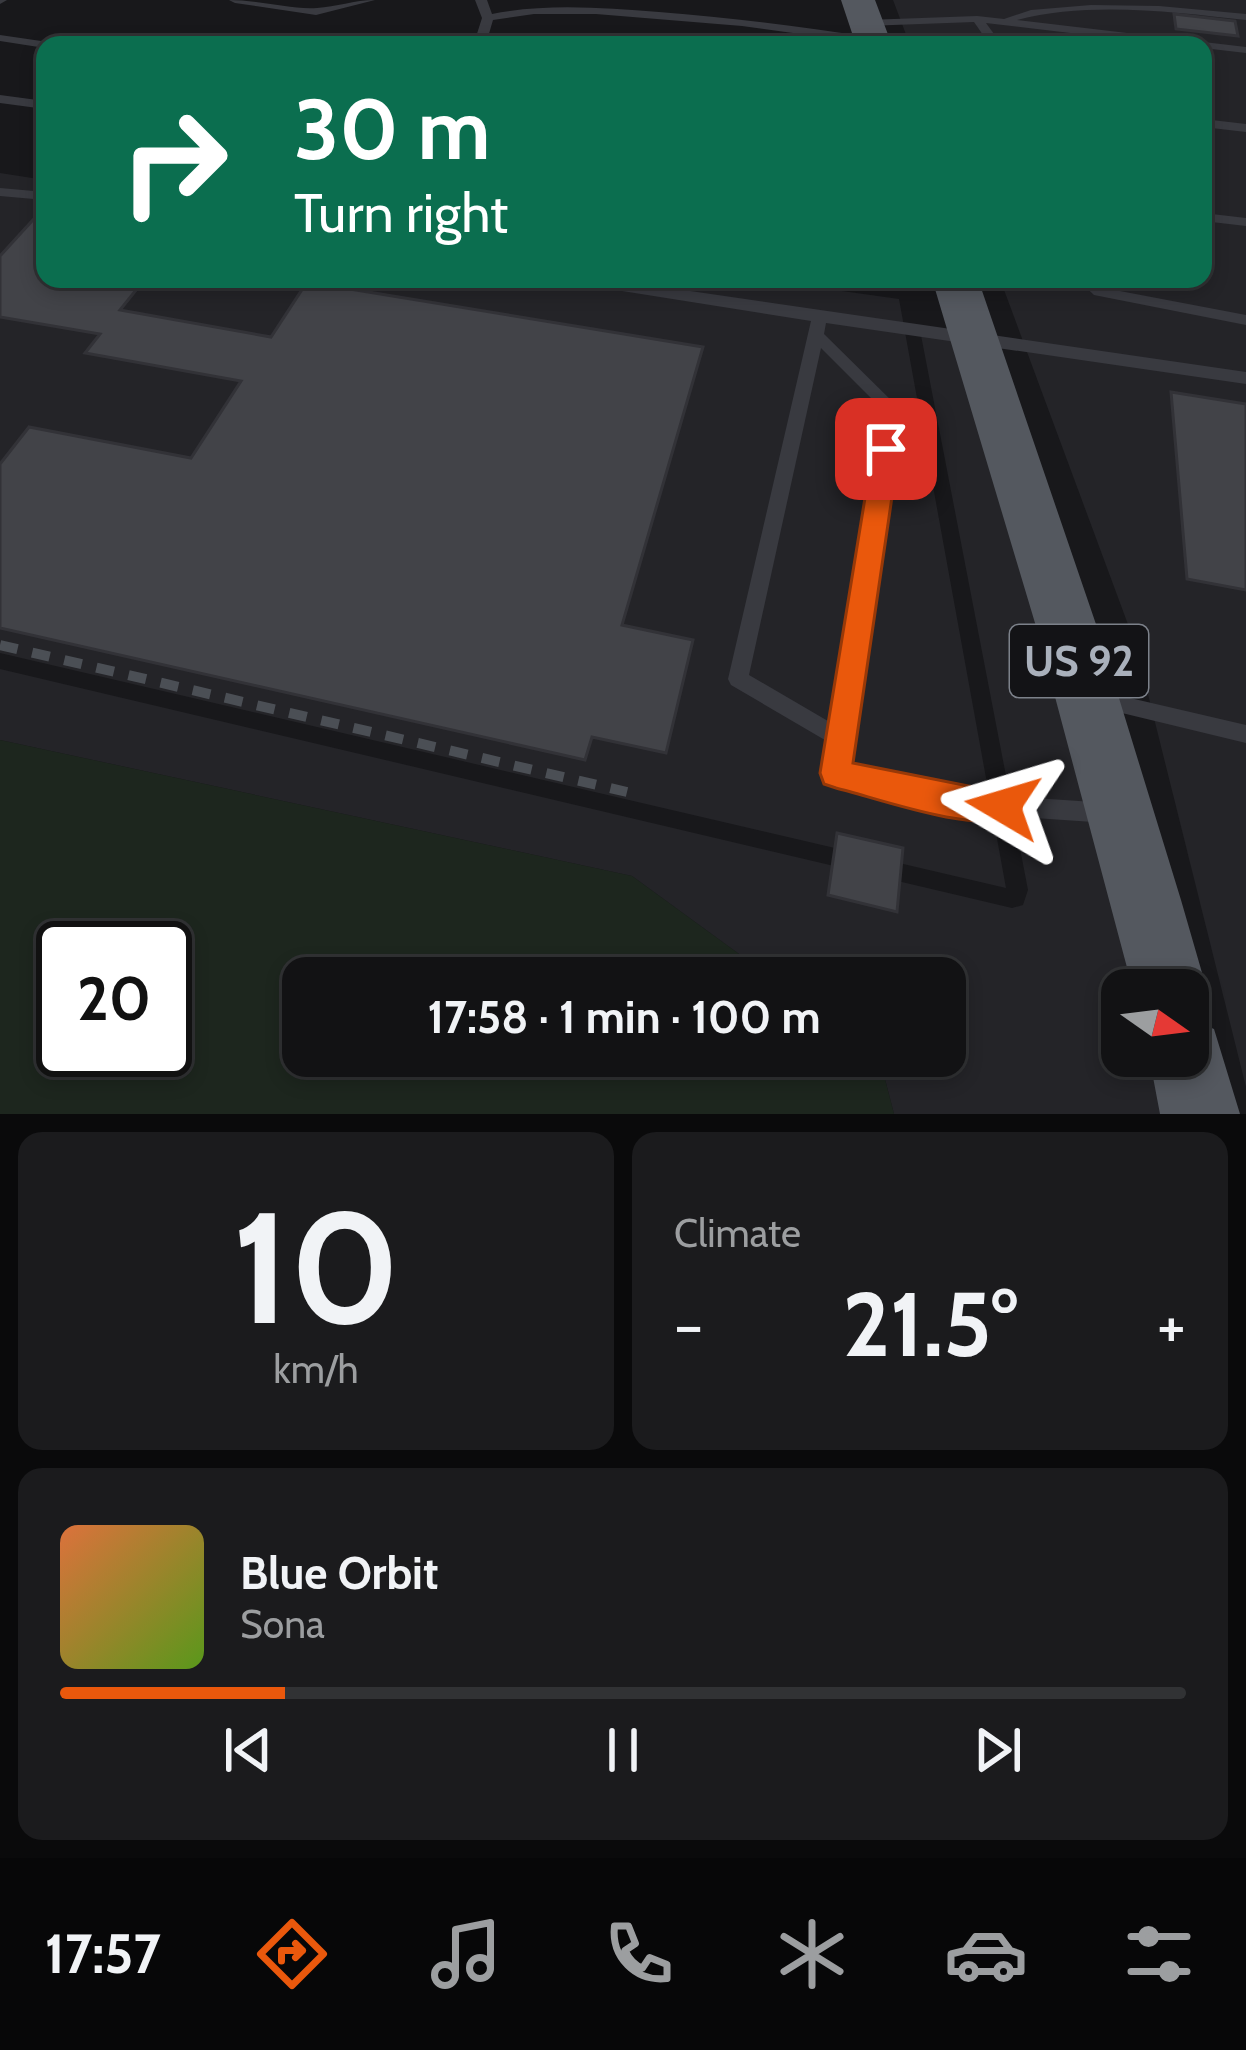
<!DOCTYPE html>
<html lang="en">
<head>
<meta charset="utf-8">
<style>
	:root { --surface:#121214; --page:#1b1b1d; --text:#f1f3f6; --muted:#9c9ea0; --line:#313234; --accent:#ea580c }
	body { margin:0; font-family:Cabin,sans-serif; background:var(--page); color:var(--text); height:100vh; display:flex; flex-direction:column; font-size:45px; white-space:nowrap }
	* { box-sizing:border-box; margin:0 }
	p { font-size:39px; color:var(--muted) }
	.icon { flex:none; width:66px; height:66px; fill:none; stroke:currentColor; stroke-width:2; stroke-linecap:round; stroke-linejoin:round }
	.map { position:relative; height:1114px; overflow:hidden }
	.drawer { display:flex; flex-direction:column; gap:18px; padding:18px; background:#0a0a0b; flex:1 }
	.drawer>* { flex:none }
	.guide { position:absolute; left:36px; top:36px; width:1176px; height:252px; border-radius:24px; box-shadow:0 6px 18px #0003,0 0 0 3px var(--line); background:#0b6e4f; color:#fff; overflow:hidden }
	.needle { width:78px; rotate:104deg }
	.fabs { position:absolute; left:1101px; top:969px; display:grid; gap:24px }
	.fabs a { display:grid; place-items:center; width:108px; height:108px; border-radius:24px; background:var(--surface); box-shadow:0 6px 18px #0003,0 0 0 3px var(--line); font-size:60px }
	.speed { position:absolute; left:36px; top:921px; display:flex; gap:24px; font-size:60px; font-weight:700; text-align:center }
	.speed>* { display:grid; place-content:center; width:156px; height:156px; border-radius:50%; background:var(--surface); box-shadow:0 6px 18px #0003,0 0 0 3px var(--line); line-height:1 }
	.speed .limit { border:6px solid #111; border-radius:18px; background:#fff; color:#111 }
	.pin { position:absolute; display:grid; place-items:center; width:102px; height:102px; color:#fff; margin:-51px; border-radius:24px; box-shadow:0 6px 18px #0006 }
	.me { position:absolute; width:132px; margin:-66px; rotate:277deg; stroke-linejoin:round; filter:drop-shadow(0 0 9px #0008) }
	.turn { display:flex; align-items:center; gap:42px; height:252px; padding:0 60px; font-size:54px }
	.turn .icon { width:156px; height:156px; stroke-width:2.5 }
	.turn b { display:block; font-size:84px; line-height:102px }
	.big { font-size:90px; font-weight:800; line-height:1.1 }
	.drawer .widget { flex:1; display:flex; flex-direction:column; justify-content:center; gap:18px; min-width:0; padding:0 42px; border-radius:24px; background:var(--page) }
	.drawer .dial { align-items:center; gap:0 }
	.dial b { font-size:156px; line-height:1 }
	.song { display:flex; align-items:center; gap:36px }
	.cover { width:144px; height:144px; border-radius:18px; background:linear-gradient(135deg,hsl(20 70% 55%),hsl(90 70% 35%)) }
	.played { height:12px; border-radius:6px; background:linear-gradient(90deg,var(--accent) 20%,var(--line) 20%) }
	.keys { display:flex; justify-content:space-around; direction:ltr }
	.heat { display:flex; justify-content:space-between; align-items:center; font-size:66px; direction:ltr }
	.drawer .tiles { flex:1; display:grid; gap:18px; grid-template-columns:1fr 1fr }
	.widget:last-child { grid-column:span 2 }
	.trip { position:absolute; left:282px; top:957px; width:684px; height:120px; border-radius:24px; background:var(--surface); box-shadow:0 6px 18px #0003,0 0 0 3px var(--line); font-weight:800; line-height:120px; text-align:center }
	.dock { display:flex; height:192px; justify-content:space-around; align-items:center; background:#070708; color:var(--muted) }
	.dock .icon { width:84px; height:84px }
	.dock .active { color:var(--accent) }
	.dock b { font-size:54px; color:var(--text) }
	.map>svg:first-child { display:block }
	.built { fill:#242428 }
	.green { fill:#1d261e; fill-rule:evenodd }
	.building { fill:#424348; stroke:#323237; stroke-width:3 }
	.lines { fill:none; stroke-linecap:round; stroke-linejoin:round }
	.service { fill:#393a40; fill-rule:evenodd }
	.primary { fill:#54585f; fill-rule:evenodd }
	.rail { stroke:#4b4f55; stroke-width:10; stroke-dasharray:18 15; stroke-linecap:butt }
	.route { fill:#ea580c; stroke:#983908; stroke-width:3 }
	.labels { text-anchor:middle; stroke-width:12; stroke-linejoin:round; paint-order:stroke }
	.shield { fill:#131316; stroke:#7c818a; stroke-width:3 }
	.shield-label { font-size:42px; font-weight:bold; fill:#a9b0bb }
</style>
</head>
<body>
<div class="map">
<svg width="1246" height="1114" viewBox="0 0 1246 1114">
	<rect width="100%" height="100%" fill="#18181b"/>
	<path class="built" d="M893,0H1246V1087L1136,646L1000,279H1203V45H910Z
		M0,173L45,180V279H757L899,299L1006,888L0,653Z
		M920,330L956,336L1143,990H1122V1056H1159L1172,1114H894L879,1056H945V978H772L632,876L0,740V669L1012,908L1023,905L1028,890Z"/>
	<path class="green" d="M0,740L632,876L772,978H303V1056H879L894,1114H0ZM63,948H165V1050H63Z"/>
	<path class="building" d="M1174,14L1235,21L1238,36L1176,29Z
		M42,210L45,279H145L120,310L271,337L307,282L703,347L622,625L693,640L666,753L592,737L585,760L0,628V464L29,427L191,458L241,381L85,353L100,334L0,317V256Z
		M1171,392L1246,404V590L1187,579Z
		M837,833L903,848L897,912L828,895Z"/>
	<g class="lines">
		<path class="service" d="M0,0H7L0,4Z
			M229,0C258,0 292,10 317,8C336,7 354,0 375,0L316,15L235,3Z
			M475,0H487L492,14C548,3 603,8 659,12C731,18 802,26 873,38L879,41L873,44L742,26L596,14H534L493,20L488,37L522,42L528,45H494L475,40L482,18Z
			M1091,5L1159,6L1246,14V20C1173,12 1090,1 1017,20L1246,47V53L1203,48V45H1171L986,23L1002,45H990L974,22L866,26L860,23L866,20L977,16L1004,19L1031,10Z
			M0,35L48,42L54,45H45V48L0,41Z
			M0,95L45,101V109L0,103Z
			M1203,119L1246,124V132L1203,127Z
			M0,188L45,192V200L0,196Z
			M1203,213L1246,218V226L1203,221Z
			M571,279H608L1246,372V384L826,323L824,334L900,409L847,766L962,793L1108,803L1115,806L1119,813L1115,820L1108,823L962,813L836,783L829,780L826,773L830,743L731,685L728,679L811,321L578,284ZM821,348L884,411L833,724L749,675Z
			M1077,279H1093L1104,288L1246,315V325L1094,295Z
			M1100,691L1246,725V743L1093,706L1090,700L1093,694Z"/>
		<path class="primary" d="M841,0H875L892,45H856Z
			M932,279H978L1099,633L1181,900L1207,990L1196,1016L1190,1019L1214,1029L1240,1114H1160L1149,1056H1188V990H1133L1038,633Z"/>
		<path class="rail" d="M0,645L627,792"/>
	</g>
	<path class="route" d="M886,439L899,449L853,763L1014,795L1019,806L1014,817C972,833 880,799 836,788L824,784L820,773L873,449Z"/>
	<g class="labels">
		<rect class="shield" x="1010" y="625" width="138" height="72" rx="9"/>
		<g class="shield-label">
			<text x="1079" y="676">US 92</text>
		</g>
	</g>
</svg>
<div class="fabs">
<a><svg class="needle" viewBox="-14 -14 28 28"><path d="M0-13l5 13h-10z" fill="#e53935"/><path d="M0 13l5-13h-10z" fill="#9c9ea0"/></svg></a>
</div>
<div class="speed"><div class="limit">20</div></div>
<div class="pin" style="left:886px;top:449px;background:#d93025"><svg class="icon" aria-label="arrive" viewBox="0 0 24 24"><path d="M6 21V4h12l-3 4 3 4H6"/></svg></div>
<svg class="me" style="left:1003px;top:806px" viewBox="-20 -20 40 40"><path d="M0-17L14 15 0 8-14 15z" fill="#ea580c" stroke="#fff" stroke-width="4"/></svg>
<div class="trip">17:58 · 1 min · 100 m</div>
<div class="guide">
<div class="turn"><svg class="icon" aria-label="right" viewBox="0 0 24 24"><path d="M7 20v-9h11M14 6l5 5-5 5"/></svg><div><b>30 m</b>Turn right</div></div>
</div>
</div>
<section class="drawer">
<div class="tiles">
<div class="widget dial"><b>10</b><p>km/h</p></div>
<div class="widget"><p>Climate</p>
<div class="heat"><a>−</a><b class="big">21.5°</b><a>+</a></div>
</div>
<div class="widget">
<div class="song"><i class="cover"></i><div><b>Blue Orbit</b><p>Sona</p></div></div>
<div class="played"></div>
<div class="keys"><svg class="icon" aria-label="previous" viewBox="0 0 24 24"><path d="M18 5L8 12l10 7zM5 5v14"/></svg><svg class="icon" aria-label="pause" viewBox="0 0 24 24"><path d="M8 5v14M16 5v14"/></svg><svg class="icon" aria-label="next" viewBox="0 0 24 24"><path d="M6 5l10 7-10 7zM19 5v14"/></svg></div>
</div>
</div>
</section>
<nav class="dock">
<b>17:57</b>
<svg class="icon active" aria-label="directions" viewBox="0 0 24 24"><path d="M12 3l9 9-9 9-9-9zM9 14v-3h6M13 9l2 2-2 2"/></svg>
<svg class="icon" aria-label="music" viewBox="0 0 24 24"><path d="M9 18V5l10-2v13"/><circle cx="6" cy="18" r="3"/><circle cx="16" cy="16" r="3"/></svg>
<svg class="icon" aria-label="phone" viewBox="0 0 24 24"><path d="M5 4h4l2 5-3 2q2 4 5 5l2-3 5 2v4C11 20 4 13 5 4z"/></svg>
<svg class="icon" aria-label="climate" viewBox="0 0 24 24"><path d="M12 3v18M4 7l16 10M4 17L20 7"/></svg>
<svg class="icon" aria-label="car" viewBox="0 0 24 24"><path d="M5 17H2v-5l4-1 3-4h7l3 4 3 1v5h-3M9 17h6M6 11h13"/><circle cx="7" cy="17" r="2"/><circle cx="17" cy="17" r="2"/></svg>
<svg class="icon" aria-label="filters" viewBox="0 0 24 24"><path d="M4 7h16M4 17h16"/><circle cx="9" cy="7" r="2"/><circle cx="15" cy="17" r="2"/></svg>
</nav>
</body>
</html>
